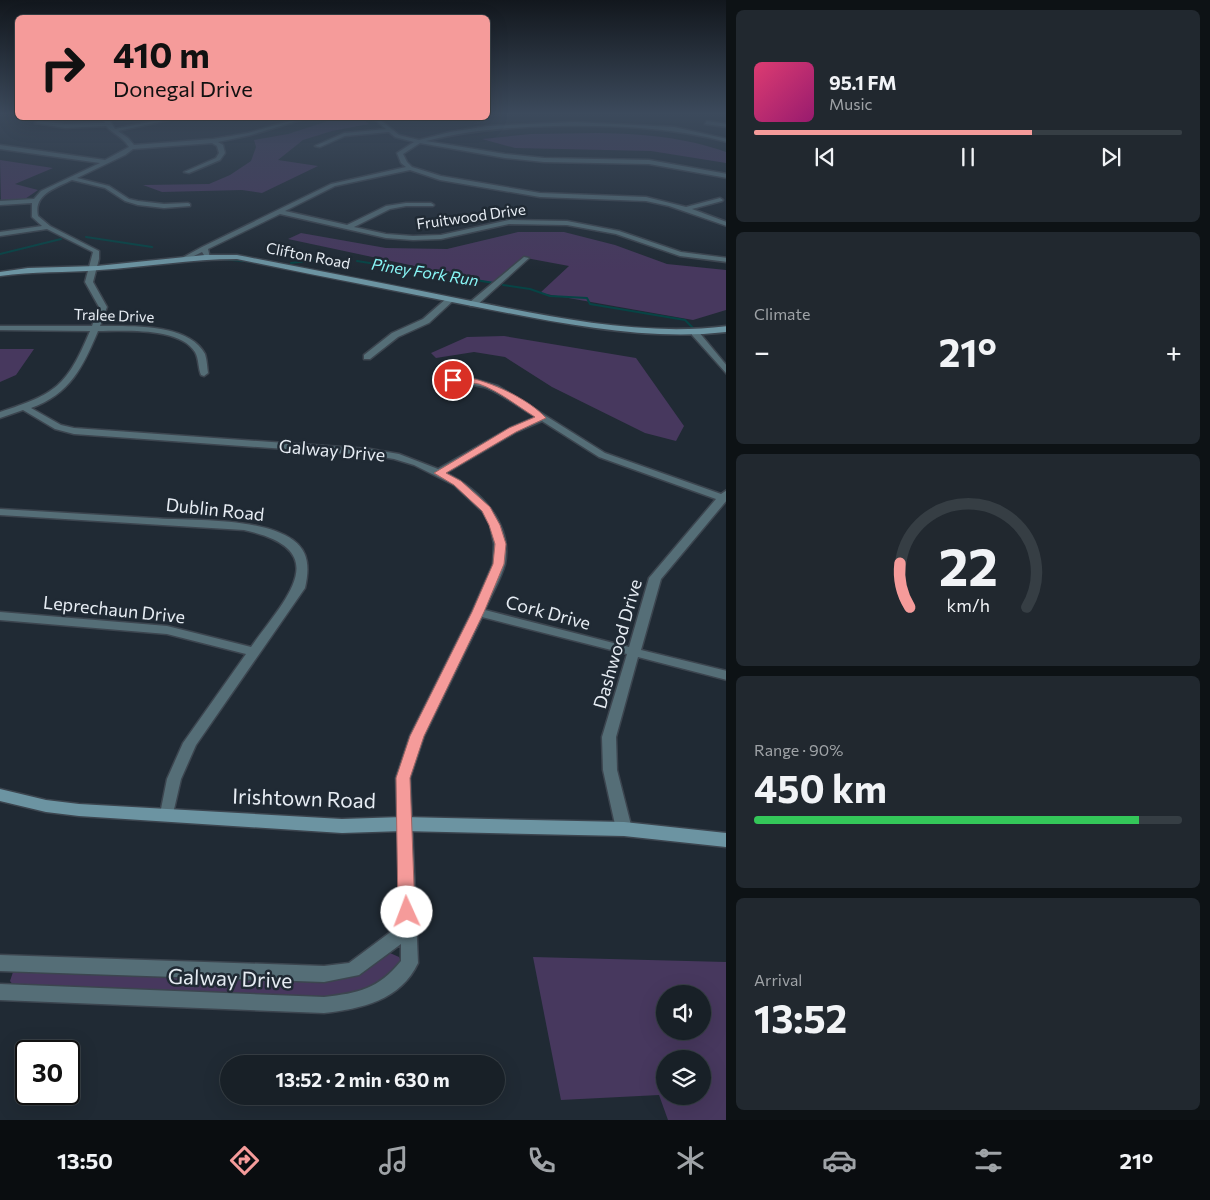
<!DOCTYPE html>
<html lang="en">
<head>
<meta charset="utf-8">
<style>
	:root { --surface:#182027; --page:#21282f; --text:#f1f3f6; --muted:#9fa3a7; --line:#363e44; --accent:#f59b9a }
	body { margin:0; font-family:Commissioner,sans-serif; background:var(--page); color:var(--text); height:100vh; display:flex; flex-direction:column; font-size:19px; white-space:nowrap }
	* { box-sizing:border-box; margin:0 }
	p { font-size:16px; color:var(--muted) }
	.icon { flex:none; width:28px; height:28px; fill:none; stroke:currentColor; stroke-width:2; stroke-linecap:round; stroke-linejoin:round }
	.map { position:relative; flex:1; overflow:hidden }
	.panel { display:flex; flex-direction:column; gap:10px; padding:10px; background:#0d1215; width:484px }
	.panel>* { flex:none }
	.hud { position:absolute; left:15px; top:15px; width:475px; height:105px; border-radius:8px; box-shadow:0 5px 20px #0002,0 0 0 1px var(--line); background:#f59b9a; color:#111; overflow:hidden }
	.buttons { position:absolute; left:656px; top:985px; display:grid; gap:10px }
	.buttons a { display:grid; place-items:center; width:55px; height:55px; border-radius:50%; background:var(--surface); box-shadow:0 5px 20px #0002,0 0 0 1px var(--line); font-size:25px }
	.speed { position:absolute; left:15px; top:1040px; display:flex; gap:10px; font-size:25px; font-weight:700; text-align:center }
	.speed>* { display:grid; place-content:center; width:65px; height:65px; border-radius:50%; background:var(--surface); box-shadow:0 5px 20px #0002,0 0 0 1px var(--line); line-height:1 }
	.speed .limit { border:2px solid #111; border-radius:8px; background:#fff; color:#111 }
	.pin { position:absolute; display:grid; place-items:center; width:42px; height:42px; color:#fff; margin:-21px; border:2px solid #fff; border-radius:50%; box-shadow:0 1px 5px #0007 }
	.me { position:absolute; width:55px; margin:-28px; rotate:358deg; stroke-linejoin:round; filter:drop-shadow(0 0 4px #0008) }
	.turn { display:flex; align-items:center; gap:18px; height:105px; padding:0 15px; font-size:22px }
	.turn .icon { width:65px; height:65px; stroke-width:2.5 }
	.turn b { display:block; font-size:35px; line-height:42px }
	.big { font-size:38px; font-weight:700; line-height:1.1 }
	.panel .widget { flex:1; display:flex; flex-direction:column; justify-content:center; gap:8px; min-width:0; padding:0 18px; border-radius:8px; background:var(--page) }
	.panel .dial { align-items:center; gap:0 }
	.dial svg { height:130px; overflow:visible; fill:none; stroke:var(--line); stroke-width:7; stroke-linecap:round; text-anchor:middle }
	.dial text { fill:var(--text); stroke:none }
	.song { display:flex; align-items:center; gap:15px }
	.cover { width:60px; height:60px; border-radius:8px; background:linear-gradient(135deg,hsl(340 70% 55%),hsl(320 70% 35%)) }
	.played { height:5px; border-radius:2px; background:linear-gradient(90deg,var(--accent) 65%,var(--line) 65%) }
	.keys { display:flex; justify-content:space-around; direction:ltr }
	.heat { display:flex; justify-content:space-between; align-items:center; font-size:28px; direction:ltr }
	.charge { height:8px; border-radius:4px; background:linear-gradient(90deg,#34c759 90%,var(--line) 0) }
	.trip { position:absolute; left:220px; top:1055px; width:285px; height:50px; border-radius:25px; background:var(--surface); box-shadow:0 5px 20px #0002,0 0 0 1px var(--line); font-weight:700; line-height:50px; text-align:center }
	.tabs { display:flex; height:80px; justify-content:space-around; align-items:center; background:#0a0d10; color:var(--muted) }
	.tabs .icon { width:35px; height:35px }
	.tabs .current { color:var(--accent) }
	.tabs b { font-size:22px; color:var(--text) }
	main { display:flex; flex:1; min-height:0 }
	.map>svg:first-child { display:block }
	.green { fill:#47385e; fill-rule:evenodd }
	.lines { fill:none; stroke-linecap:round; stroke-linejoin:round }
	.stream { stroke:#074445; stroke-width:2 }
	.street-casing { stroke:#3c454f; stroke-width:3 }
	.secondary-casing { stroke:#3c454f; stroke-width:3 }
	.street { fill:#556e77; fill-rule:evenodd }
	.secondary { fill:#6c94a2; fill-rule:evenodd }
	.route { fill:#f59b9a; stroke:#9f6564 }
	.labels { text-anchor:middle; stroke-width:5; stroke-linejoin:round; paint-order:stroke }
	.far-street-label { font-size:15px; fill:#e6ecf3; stroke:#202a34 }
	.far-water-label { font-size:16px; font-style:italic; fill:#88f6f6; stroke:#202a34 }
	.street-label { font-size:18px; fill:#e6ecf3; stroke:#202a34 }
	.near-street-label { font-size:21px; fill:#e6ecf3; stroke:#202a34 }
</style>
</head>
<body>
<main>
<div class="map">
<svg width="727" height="1120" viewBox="0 0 727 1120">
	<rect width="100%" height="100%" fill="#202a34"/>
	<path class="green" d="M364,120L369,124L332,131L303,140L278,160L318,166L262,193L242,190L162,192L143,185L209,184L230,175L251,161L256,147L254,140L288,134L328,121Z
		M599,133C643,134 684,137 726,152V163L651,151L515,148L482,139L531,134Z
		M0,160L53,168L15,184L38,190L25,199L1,200Z
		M518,232H564L615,245L667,264L726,270V310L693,320L540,293L569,266L526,258L494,283L288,239L301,233L386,248L447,249Z
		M504,336L636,358L684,426L676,441L645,433L552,387L505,357L474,352L436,358L431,353L467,337Z
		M0,349H34L16,375L0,382Z
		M390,953L399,957L402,963L392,977L342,1000L13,985L10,981L13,972L19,968L325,980Z
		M533,957L726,962V1120H668L659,1095L561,1100ZM665,994H702V1031H665ZM665,1059H702V1096H665Z"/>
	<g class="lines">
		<path class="stream" d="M86,237L152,247
			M0,254L61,239
			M221,259L255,262
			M357,261L494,283
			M291,263L316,260
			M503,285L530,289L550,296L587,298L590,304L685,320L693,328"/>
		<g class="street-casing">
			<path id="street" d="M103,118H108L115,129L169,118H177L118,131L128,138L134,145L213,139L248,133L300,118H307L251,135L218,142L223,145L225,153L220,160L189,173L184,172L216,158L219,153L217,146L212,143L133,149L125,155L77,178L109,186L129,199L138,201L164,204L188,203L190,204V206L164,208L138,205L125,201L105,188L72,180C56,188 33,194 38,216L50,226L99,251V259L93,282L107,307L100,326C129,326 189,323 205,354C207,360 207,367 208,373L204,376L201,375C198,368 199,359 195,352C180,327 124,331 98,331C83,367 70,394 31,408L61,425L74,428L370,449L399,454L438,469L510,428L536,417C520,408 504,395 487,388C477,384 454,384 449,380L453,377L470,378L498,386L605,453L721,494L727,490V500L661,579L641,650L727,671V680L638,657L616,737L617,770L632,829L629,833L624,835L619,833L616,829L603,770L602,737L627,654L482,617L424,736L410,778L418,963C401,1000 361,1009 324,1013L0,1000V984L324,997C359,993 378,989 401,961V944L359,975L324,982L0,971V955L324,966L349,963L400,925L396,778L410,736L472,612L493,564L494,544L490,525L483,512L454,485L414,465L394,459L370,455L74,434L55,429L23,410L0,418V412C56,394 67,386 90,331L0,330V326H92L99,307L85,282L93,252L47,229L0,236V232L42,226L32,217V203L0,205V201L34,199L41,191L100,163L0,149V145L105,160L129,147C123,137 113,134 106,126L65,128L35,123L38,121L65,124L105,123ZM542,421L599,457L716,499L649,578L629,647L485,610C491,595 501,579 505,564C513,523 479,489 446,473L516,432Z
				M373,118H378L399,135L419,140L450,132L488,126L574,122L674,127L727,139V142C670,127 613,125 555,126C512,127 469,130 426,141L505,154L544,158L649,160L727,174V178L649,164L544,162L505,158L420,143L403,154L407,162L412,167L441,176L540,193L646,197L686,207L720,198L723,200L722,201L692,209L727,222V226L669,206L646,201L540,197L440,180L410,170L335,186L285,211L347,225L386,206L406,203H431L434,205L433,206H406L390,209L354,227L386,234L413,236L441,235L509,220L567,221L619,231L681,252L727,258V262L680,256L616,234L567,225L509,224L441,239L413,240L386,238L280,214L208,249L210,258H206L202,252L186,260H182V258L202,247L331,184L406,167L401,163L397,153L414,142L395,137L389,132L345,136L320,147L315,146L344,133L386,129Z
				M707,121L727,124V127L705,124Z
				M524,257L529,258L476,306H470V302Z
				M447,298L454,300L429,323L398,337L370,359H364V355L392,333L423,319Z
				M692,331H698L727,366V374L692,335Z
				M0,509C51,512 101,515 152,518C191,521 261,517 293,540C310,552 309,570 305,588L196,745L181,779L172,818L167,820L162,818L160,814L167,779L183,743L246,654L167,634L0,620V612L167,626L251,647C285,599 337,550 244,530L0,515Z"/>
		</g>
		<g class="secondary-casing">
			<path id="secondary" d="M205,255H237C315,270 393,285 471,301C552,317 644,337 727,326V332C643,342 549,321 467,305C391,290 314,275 237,259C191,259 145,267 99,270C66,273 33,271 0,276V272L28,268L97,266Z
				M0,789L46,800L79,804L342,819L403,817L624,822L727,833V847L624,836L403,831L342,833L79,816L46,812L0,801Z"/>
		</g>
		<use href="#street" class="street"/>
		<use href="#secondary" class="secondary"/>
	</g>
	<linearGradient id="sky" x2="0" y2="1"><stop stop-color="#12171d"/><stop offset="0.42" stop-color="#3c4a5c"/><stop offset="1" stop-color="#3c4a5c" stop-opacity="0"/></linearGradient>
	<rect width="727" height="270" fill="url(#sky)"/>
	<path class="route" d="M465,377C490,381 529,399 546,418L516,432L446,473L461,481L490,507L500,525L506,544L504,564L484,612L424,736L410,778L415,912L412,917L407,919L401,917L398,912L396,778L410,736L472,612L493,564L495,544L489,525L482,511L454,485L434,473L509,428L535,417C517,406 499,391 479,384C470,382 455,386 448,380Z"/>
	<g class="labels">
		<g class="far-street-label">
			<text transform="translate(471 217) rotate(-8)" y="5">Fruitwood Drive</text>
			<text transform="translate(308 256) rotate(11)" y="5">Clifton Road</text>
			<text transform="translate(114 316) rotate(2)" y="5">Tralee Drive</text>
		</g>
		<g class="far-water-label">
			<text transform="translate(425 272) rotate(9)" y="6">Piney Fork Run</text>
		</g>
		<g class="street-label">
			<text transform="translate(332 451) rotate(5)" y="6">Galway Drive</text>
			<text transform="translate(215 510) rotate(6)" y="6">Dublin Road</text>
			<text transform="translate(114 610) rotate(6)" y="6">Leprechaun Drive</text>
			<text transform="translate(548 613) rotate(15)" y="6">Cork Drive</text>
			<text transform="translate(618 644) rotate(-74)" y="6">Dashwood Drive</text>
		</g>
		<g class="near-street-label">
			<text transform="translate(304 799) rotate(2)" y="7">Irishtown Road</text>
			<text transform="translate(230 979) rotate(2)" y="7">Galway Drive</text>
		</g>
	</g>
</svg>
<div class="buttons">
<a><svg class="icon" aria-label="sound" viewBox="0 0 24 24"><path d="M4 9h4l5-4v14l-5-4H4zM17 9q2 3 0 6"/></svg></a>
<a><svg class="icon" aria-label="layers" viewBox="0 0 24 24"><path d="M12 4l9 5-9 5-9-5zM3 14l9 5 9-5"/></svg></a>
</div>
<div class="speed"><div class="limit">30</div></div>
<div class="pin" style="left:453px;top:380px;background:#d93025"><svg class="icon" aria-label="arrive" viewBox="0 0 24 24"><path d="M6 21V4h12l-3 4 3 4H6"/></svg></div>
<svg class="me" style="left:407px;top:912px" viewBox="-20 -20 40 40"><circle r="19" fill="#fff"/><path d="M0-13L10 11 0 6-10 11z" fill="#f59b9a"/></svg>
<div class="trip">13:52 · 2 min · 630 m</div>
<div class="hud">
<div class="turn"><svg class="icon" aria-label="right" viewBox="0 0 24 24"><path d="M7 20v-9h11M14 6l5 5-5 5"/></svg><div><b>410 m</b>Donegal Drive</div></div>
</div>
</div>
<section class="panel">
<div class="widget">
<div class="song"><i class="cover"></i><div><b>95.1 FM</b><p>Music</p></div></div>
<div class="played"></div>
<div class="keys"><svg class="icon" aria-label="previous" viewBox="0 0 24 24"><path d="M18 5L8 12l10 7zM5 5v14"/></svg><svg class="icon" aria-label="pause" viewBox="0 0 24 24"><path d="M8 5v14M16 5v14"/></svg><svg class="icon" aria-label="next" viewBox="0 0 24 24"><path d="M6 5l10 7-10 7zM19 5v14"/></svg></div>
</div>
<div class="widget"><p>Climate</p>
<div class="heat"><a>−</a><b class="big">21°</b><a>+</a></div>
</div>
<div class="widget dial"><svg viewBox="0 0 100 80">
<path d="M14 69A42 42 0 1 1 86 69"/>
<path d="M14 69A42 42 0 0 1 8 42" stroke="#f59b9a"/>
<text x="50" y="56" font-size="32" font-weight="700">22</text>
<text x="50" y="72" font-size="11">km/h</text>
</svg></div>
<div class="widget"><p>Range · 90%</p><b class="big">450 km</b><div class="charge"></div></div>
<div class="widget"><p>Arrival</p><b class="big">13:52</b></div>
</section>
</main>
<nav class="tabs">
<b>13:50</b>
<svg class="icon current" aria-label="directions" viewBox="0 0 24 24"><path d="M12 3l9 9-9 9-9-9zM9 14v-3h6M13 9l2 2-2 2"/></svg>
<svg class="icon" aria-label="music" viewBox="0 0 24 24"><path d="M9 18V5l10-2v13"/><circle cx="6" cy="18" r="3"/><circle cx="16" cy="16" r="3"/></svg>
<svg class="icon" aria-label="phone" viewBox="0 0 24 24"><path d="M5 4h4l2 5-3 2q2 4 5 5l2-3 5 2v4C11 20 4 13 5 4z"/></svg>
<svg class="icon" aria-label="climate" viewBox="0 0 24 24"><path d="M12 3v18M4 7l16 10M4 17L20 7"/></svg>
<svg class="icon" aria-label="car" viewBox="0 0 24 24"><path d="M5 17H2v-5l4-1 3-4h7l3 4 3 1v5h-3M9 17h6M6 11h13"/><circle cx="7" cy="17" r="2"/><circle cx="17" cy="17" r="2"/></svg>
<svg class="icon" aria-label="filters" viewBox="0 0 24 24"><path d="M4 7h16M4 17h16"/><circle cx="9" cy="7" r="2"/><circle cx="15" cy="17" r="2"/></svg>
<b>21°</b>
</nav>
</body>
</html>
